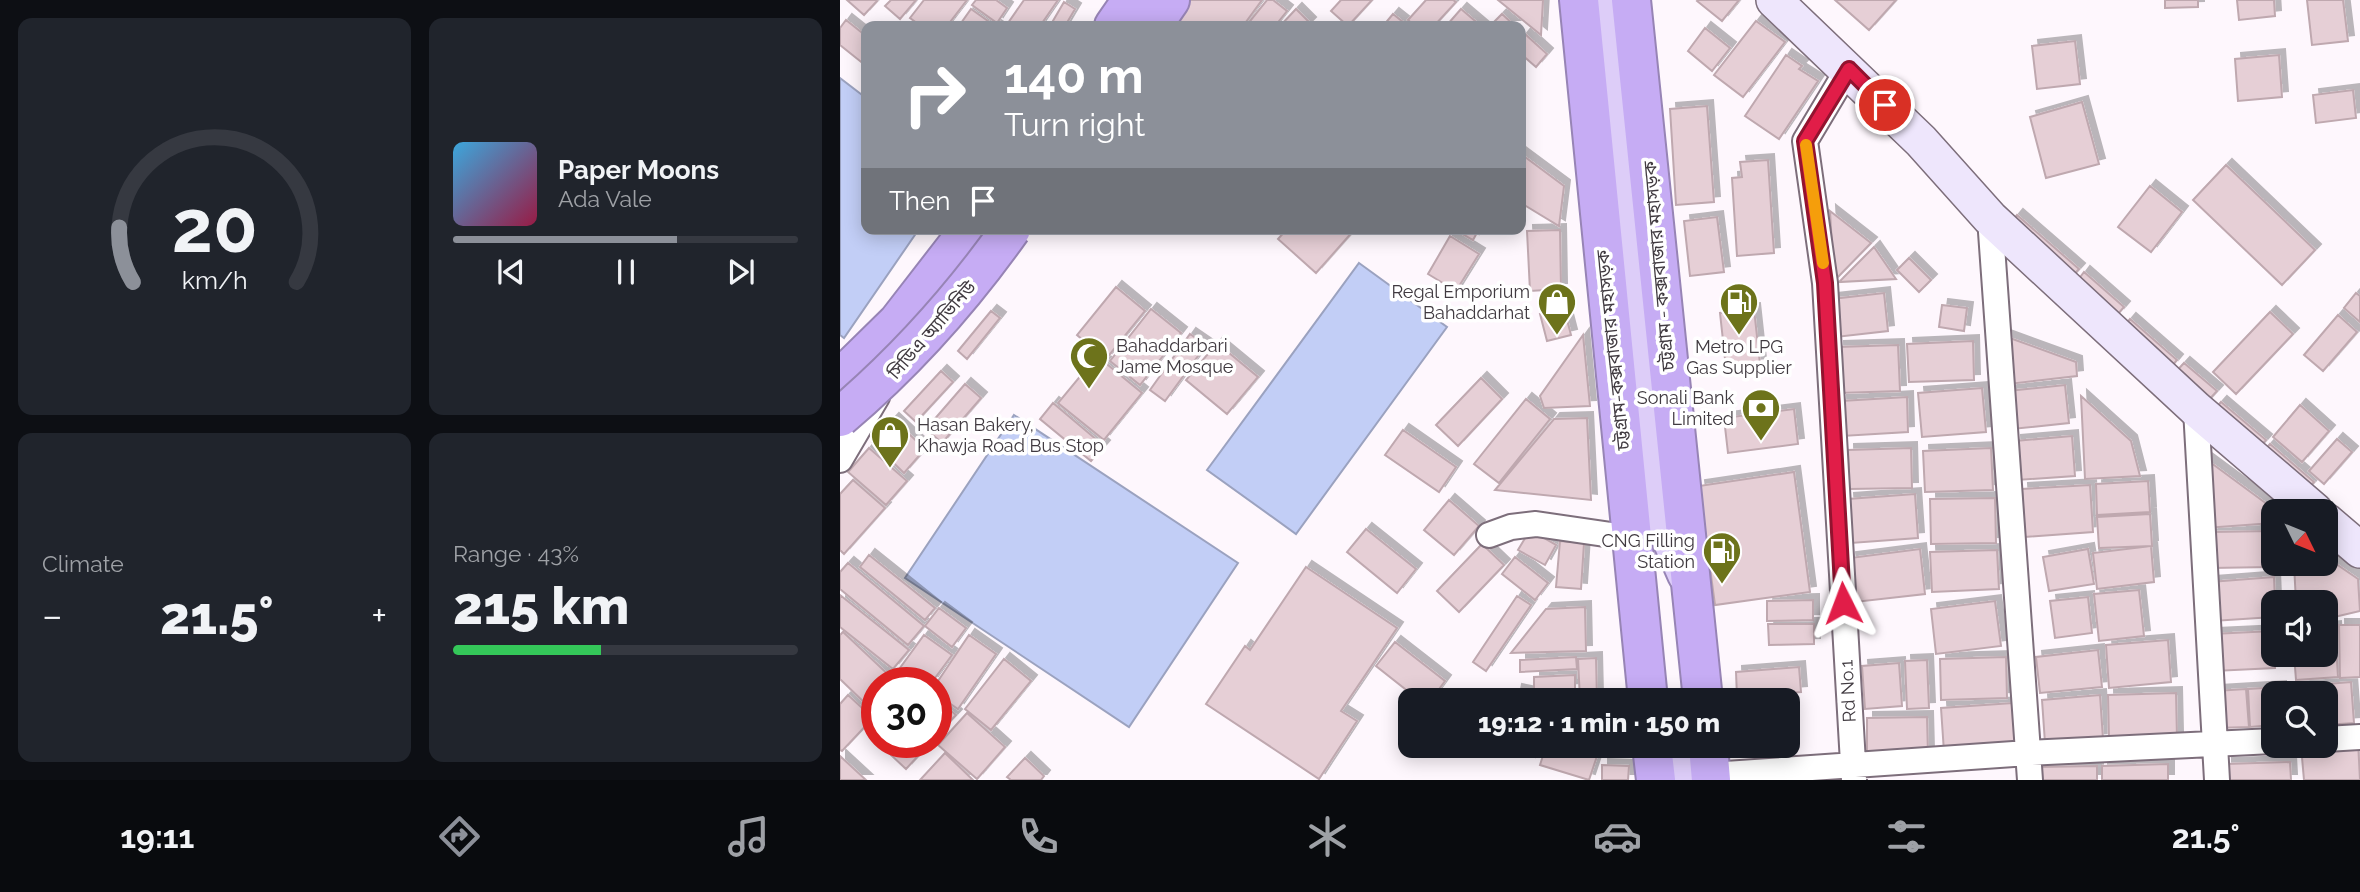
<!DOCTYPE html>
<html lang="en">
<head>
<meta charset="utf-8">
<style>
	:root { --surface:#171b24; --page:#20242c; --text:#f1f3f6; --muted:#9ea1a6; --line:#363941; --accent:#8c9099 }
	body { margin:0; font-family:Raleway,"Noto Sans Bengali",sans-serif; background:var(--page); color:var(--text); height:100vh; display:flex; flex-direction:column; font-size:26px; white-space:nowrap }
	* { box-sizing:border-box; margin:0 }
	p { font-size:23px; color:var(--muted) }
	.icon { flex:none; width:38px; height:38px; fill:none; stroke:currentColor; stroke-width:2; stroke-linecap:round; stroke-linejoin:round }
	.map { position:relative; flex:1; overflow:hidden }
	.sheet { display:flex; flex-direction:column; gap:18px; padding:18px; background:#0d0f14; width:840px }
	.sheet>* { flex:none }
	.top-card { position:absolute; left:21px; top:21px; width:665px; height:214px; border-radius:14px; box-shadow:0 4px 18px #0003; background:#8c9099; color:#fff; overflow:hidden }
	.needle { width:46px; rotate:133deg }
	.fabs { position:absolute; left:1421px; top:499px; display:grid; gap:14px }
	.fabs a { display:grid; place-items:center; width:77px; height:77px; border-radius:14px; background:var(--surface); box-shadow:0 4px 18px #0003; font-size:35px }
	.speed { position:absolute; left:21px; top:667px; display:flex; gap:14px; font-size:35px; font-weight:700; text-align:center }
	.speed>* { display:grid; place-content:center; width:91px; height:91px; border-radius:50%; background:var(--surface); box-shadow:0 4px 18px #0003; line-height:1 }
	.speed .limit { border:10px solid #d22; background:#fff; color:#111 }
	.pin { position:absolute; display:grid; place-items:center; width:60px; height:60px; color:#fff; margin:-30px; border:4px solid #fff; border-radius:50%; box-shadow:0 2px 7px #0007 }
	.me { position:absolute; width:77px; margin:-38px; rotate:357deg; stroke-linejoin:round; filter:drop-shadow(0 0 5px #0008) }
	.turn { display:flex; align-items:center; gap:24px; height:147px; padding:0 28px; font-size:32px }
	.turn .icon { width:91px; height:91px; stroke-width:2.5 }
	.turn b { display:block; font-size:49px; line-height:60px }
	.then { display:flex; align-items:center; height:66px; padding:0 28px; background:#0003; gap:14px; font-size:26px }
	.big { font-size:52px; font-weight:800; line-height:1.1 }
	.sheet .card { flex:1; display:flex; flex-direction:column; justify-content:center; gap:10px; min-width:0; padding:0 24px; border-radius:14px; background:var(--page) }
	.sheet .dial { align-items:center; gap:0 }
	.dial svg { height:182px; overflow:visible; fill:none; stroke:var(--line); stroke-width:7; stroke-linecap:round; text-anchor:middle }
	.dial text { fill:var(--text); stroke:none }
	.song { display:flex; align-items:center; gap:21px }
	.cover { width:84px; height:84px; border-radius:10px; background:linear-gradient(135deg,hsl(200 70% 55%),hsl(340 70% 35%)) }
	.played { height:7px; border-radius:4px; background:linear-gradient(90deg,var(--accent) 65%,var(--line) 65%) }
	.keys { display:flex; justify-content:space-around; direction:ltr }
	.heat { display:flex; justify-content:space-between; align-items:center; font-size:38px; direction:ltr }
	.charge { height:10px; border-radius:5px; background:linear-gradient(90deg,#34c759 43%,var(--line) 0) }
	.sheet .tiles { flex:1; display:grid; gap:18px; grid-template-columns:repeat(2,1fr) }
	.trip { position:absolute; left:558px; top:688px; width:402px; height:70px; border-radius:14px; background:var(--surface); box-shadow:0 4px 18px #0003; font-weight:800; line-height:70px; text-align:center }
	.dock { display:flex; height:112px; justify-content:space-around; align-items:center; background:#090b0e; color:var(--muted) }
	.dock .icon { width:49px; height:49px }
	.dock .active { color:var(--accent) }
	.dock b { font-size:32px; color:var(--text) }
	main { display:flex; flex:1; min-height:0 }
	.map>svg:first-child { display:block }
	.water { fill:#c2cef6; stroke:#9ba2bf; stroke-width:2 }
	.building { fill:#e6cfd6; stroke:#bfa8af; stroke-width:2; filter:url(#shadow) }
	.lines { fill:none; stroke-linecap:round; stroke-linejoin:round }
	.street-casing { stroke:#7d6e7b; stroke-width:28 }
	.secondary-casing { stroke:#7d6e7b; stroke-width:38 }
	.primary-casing { stroke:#9784b5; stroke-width:42 }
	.highway-casing { stroke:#9784b5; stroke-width:42 }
	.street { stroke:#fff; stroke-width:24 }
	.secondary { stroke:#eee6fc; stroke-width:35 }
	.primary { stroke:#ddcdf8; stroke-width:38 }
	.highway { stroke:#c6acf4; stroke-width:38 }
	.highway-bridge-casing { stroke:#9784b5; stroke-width:42; stroke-linecap:butt }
	.highway-bridge { stroke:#c6acf4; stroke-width:38 }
	.route-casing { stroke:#92132f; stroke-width:18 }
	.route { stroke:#e11d48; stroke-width:12 }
	.slow { stroke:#f59e0b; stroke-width:12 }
	.labels { text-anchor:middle; stroke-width:7; stroke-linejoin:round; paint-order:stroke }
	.street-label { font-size:18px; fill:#403a40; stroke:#fff }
	.poi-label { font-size:18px; fill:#403a40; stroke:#fff; text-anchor:end }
</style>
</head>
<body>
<main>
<section class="sheet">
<div class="tiles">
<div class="card dial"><svg viewBox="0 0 100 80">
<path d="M14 69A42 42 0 1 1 86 69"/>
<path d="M14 69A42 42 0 0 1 8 45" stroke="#8c9099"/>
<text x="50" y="56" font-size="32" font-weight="700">20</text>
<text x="50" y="72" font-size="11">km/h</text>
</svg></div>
<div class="card">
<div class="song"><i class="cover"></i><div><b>Paper Moons</b><p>Ada Vale</p></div></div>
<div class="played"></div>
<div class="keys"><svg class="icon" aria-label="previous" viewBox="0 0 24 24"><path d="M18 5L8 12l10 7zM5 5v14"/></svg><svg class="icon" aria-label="pause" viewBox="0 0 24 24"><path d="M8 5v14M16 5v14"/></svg><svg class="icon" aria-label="next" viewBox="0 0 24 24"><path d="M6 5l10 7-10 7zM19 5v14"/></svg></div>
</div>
<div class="card"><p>Climate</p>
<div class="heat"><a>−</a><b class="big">21.5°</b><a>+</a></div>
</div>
<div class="card"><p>Range · 43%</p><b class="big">215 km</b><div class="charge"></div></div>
</div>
</section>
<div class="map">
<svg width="1520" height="780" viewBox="0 0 1520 780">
	<defs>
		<filter id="shadow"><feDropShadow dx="6" dy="-6" stdDeviation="0" flood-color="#0004"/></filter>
	</defs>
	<rect width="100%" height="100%" fill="#fef7fd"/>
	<path class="water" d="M0,78L26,98V229H79L4,338L0,335Z
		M519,263L607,327L456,534L367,470Z
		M174,415L398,563L289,727L65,578Z"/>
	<path class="building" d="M7,0H36L37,1L24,15Z
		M51,0H76L60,19L45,6Z
		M84,0H127L107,26H81L70,18Z
		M136,0H156L167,8L157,23L132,5Z
		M184,0H218L200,26H172L168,23Z
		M349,0H422L403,26H329Z
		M427,0H433L447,11L435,26H406Z
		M501,0H532L508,26L491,11Z
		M586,0H613L616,2L594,26H575L568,20Z
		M658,0H703L701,35Z
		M858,0H899L882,21L857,1Z
		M995,0H1056L1029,30Z
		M1325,0H1358V7L1325,8Z
		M1397,0H1434L1435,16L1399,20Z
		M1467,0H1503L1508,41L1472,45Z
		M224,2L235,9L225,26H210Z
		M131,9L155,26H119Z
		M456,9L470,23L467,26H440Z
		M621,9L641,26H609L607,25Z
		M553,14L568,26H543Z
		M662,14L675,26H650Z
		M6,20L26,36L25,65L0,45V28Z
		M916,21L945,42L903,97L874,75Z
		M865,28L890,48L872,71L848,51Z
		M685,34L707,54L696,67L681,54V39Z
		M1235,41L1240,84L1197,89L1192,46Z
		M946,55L962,66L959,69L978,81L939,139L905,116Z
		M1439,55L1442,97L1398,101L1395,59Z
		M1513,90L1516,118L1476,123L1473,95Z
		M1242,102L1259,164L1206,178L1190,117Z
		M867,106L874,202L836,205L830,109Z
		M681,154L724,186L719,226L681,203Z
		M928,160L934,253L897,256L892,178L902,177L900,162Z
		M1386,165L1475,250L1442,285L1353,200Z
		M1310,186L1342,212L1311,252L1278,227Z
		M990,211L1031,243L994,281Z
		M1177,215L1239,269L1228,281L1167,227Z
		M877,217L884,272L850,276L844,221Z
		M447,229H515L476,273L438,239Z
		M614,229H639L633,240Z
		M720,230L721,289L690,291L687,231Z
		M610,236L639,254L616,291L588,274Z
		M1034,247L1056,279L999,282Z
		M1069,258L1091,280L1079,292L1057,270Z
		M1244,272L1284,307L1278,314L1238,280Z
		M276,287L305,311L266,359L237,335Z
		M1044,293L1048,331L996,337L992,299Z
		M1516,293L1520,296V322L1504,308Z
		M1102,305L1127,308L1124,331L1099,327Z
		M724,308L731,335L707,341L700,314Z
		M311,309L341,333L300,385L270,361Z
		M914,309L920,364L886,368L880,313Z
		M151,311L160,318L127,359L118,351Z
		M1430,312L1453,334L1396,394L1373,372Z
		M1498,315L1517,332L1483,371L1464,355Z
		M1290,319L1337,360L1332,366L1285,325Z
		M350,334L366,345L325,401L310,390Z
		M743,335L750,406L704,408L700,396Z
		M1167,337L1236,362L1237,376L1169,384Z
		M1133,341L1134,380L1069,382L1067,344Z
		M377,343L418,377L387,414L346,380Z
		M1058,345L1060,391L999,393L998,347Z
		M257,356L302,393L264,440L218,403Z
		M1344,363L1377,391L1366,403L1333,375Z
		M101,371L113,382L76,422L64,411Z
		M641,378L662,399L618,446L596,425Z
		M125,384L141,398L102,443L86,429Z
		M1225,385L1229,423L1172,429L1168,391Z
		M1142,388L1146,432L1082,437L1078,393Z
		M1241,396L1291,441L1300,476L1245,479Z
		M1067,397L1068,432L1002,436L1001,401Z
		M686,399L710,419L659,483L634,464Z
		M1381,402L1426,440L1417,450L1373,411Z
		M213,403L264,446L251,461L200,419Z
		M1460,405L1489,431L1462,462L1433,437Z
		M954,409L958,444L888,453L884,418Z
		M747,418L751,500L655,490L714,419Z
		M53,419L85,449L64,473L32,442Z
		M563,430L616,467L599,492L545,455Z
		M1232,436L1235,476L1177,480L1175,441Z
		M1497,439L1512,452L1484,484L1469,471Z
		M1430,444L1474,482L1466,491L1422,453Z
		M29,448L67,481L46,505L8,472Z
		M1071,448L1072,488L1009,489L1008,450Z
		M1151,448L1153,490L1085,492L1083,451Z
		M1359,454L1435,510L1433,511V523L1365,528Z
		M954,472L970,592L875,605L859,486Z
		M13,480L45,508L4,554L0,550V494Z
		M1308,481L1310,512L1257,515L1256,484Z
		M1250,485L1253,532L1185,537L1182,489Z
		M1075,494L1078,538L1011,543L1008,499Z
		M1155,498L1156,543L1091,544L1090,499Z
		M609,500L639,526L614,555L584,530Z
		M1310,514L1312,546L1259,548L1257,517Z
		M526,529L576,569L557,593L507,552Z
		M690,530L716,545L705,565L678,550Z
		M1432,531L1431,567L1371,568V532Z
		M720,541L744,543L741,589L716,587Z
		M642,544L664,565L619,612L597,591Z
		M1311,546L1314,582L1257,589L1253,553Z
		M1080,549L1085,594L1015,602L1010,558Z
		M1248,549L1254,584L1209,591L1203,557Z
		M1157,550L1159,589L1092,592L1090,552Z
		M29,555L95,608L85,620L20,567Z
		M675,557L708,583L695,600L662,574Z
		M1486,557L1518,579L1520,611L1486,619V602H1456L1454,564H1486Z
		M8,563L84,626L68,645L0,589V572Z
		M466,567L557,628L501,711L517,721L479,779L366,704L405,646L410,650Z
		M1434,577L1435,602H1433V617L1373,621L1370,582Z
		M1299,590L1304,636L1259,641L1254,594Z
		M0,595L69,650L53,669L0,627Z
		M677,596L691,605L646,671L633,662Z
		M1248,597L1252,633L1215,638L1210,601Z
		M973,600V620L927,621V601Z
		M1155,601L1161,646L1096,654L1091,609Z
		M745,607L746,651L671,653L706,609Z
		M99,608L126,628L112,647L85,626Z
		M928,624H974V644L929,645Z
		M1499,625H1520V677L1500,678Z
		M1495,627L1498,677L1456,680L1454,654H1486V628Z
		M1433,631L1435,668L1374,671L1372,634Z
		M3,632L55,681L54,682H37V701L30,708L0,679V635Z
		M84,635L112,655L92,682H71L57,672Z
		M129,635L156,654L118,709L96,694V684Z
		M1328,640L1331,682L1269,688L1266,645Z
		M555,642L605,681L591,700H579L536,666Z
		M1258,650L1262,687L1200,693L1196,657Z
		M736,657L737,669L680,672V660Z
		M1166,657L1167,698L1101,700L1100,659Z
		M756,658L757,700H740L738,659Z
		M164,659L191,681L151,730L125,709Z
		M1087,660L1089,708L1067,709L1065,661Z
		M1059,663L1062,706L1025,709L1022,666Z
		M959,667L961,692L897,697L896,672Z
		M735,675V689L694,691V677Z
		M1511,682L1514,723L1486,725V693H1450V687Z
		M1440,687V693H1433V725L1410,727L1408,689Z
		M1406,689L1409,727L1376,728L1375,691Z
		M676,690L725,700H674Z
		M1336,693L1337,738L1269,739L1268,695Z
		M8,695L33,718L2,751L0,750V704Z
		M1260,695L1263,739L1205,743L1202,700Z
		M101,702L116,715L96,736V707Z
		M1173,703L1176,747L1104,752L1101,708Z
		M127,713L165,747L137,779L98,745Z
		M1087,717L1088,755L1027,757V718Z
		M1518,741L1520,780H1464L1461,746H1486Z
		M63,742H91L66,769L51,755Z
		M648,746H697L695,757Z
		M706,746H723L757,756L749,780L700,765Z
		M105,753L133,780H80Z
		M0,756L26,780H0Z
		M185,758L204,776L201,780H171L167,777Z
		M1450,762L1451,780H1386V764Z
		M1328,764V780H1262V766Z
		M762,765L789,766L788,780H762Z
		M1257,766V780H1199L1198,767Z"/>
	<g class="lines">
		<g class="street-casing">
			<path id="street" d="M1008,69L965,141L985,283L1014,780
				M1150,218L1190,780
				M1356,409L1377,780
				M0,460L37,397
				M649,535L671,527L696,524L792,538
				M1486,739L1520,737
				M871,775L1188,753L1433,741"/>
		</g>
		<g class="secondary-casing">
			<path id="secondary" d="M934,0L1081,141L1150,218L1356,409L1475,511
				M1486,521L1520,550"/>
		</g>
		<g class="primary-casing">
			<path id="primary" d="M769,0L789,174L822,517L847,574
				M838,746L848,780"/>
		</g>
		<g class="highway-casing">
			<path id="highway" d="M739,0L808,700
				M791,0L863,700
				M274,26L292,0
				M312,26L330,0
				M0,379L58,322L130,229
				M812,746L816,780
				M868,746L871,780"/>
		</g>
		<use href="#street" class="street"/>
		<use href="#secondary" class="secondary"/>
		<use href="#primary" class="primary"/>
		<use href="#highway" class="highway"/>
		<g class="highway-bridge-casing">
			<path id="highway-bridge" d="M0,417C65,362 122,298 171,229"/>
		</g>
		<use href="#highway-bridge" class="highway-bridge"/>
	</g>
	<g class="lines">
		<g class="route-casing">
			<path id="route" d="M1003,603L985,283L965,141L1009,69L1045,105"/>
		</g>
		<use href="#route" class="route"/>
		<path class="slow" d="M966,145L983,263"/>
	</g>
	<defs>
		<g id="shop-pin" transform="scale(2.0125)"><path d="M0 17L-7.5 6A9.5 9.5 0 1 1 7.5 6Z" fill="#6d731b" stroke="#fff"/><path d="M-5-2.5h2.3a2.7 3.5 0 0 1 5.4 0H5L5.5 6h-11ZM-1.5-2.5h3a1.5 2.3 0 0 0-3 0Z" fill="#fff"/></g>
		<g id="fuel-pin" transform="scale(2.0125)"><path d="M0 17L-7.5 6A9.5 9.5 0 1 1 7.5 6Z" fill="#6d731b" stroke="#fff"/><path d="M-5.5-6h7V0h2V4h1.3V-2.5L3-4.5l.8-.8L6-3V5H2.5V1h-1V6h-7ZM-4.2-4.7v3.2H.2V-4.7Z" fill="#fff"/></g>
		<g id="mosque-pin" transform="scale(2.0125)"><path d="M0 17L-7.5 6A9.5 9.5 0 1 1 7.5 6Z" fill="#6d731b" stroke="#fff"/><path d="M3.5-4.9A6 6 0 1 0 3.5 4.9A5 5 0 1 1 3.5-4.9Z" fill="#fff"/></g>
		<g id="bank-pin" transform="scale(2.0125)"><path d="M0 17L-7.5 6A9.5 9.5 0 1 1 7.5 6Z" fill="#6d731b" stroke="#fff"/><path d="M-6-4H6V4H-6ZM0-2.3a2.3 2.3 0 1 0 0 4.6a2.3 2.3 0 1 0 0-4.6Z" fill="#fff"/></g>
	</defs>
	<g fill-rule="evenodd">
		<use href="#shop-pin" x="717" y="302"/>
		<use href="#fuel-pin" x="899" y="302"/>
		<use href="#mosque-pin" x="249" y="356"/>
		<use href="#bank-pin" x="921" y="408"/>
		<use href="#shop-pin" x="50" y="435"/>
		<use href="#fuel-pin" x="882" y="551"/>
	</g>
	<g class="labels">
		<g class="street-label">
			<text transform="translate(819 266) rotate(-95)" y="6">চট্টগ্রাম - কক্সবাজার মহাসড়ক</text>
			<text transform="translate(92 330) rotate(-49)" y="6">সিডিএ অ্যাভিনিউ</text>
			<text transform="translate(773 350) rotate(-96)" y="6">চট্টগ্রাম-কক্সবাজার মহাসড়ক</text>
			<text transform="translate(1008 691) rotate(-93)" y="6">Rd No.1</text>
		</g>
		<g class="poi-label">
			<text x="690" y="298">Regal Emporium<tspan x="690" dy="21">Bahaddarhat</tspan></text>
			<text x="276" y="352" text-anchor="start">Bahaddarbari<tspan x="276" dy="21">Jame Mosque</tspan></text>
			<text x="899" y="353" text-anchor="middle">Metro LPG<tspan x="899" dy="21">Gas Supplier</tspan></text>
			<text x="894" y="404">Sonali Bank<tspan x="894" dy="21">Limited</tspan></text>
			<text x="77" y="431" text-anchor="start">Hasan Bakery,<tspan x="77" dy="21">Khawja Road Bus Stop</tspan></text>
			<text x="855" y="547">CNG Filling<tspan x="855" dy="21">Station</tspan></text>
		</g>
	</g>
</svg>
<div class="fabs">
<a><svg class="needle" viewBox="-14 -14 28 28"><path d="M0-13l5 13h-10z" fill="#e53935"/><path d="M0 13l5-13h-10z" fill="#9ea1a6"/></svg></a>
<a><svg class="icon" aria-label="sound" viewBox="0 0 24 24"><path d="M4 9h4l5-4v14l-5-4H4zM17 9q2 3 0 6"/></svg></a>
<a><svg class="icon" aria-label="search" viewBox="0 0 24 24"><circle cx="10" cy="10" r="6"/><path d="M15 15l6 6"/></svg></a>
</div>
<div class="speed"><div class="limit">30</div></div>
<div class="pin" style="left:1045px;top:105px;background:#d93025"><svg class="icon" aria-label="arrive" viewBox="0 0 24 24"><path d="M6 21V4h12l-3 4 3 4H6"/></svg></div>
<svg class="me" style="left:1003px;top:603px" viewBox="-20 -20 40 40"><path d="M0-17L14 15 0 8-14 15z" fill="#e11d48" stroke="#fff" stroke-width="4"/></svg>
<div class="trip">19:12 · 1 min · 150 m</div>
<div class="top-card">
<div class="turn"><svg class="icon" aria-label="right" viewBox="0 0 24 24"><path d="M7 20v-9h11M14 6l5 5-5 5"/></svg><div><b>140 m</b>Turn right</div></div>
<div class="then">Then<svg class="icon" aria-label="arrive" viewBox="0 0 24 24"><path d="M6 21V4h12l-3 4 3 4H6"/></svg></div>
</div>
</div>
</main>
<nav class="dock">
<b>19:11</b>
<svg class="icon active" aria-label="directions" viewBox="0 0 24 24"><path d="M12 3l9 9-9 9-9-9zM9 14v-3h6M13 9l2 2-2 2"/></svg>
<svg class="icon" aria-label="music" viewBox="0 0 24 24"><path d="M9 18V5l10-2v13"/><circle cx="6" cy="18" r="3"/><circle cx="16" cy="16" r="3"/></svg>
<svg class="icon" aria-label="phone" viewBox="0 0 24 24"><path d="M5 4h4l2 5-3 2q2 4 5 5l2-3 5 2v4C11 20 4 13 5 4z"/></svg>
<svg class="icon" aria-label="climate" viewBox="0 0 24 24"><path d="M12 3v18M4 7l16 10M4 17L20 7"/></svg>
<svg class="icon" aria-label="car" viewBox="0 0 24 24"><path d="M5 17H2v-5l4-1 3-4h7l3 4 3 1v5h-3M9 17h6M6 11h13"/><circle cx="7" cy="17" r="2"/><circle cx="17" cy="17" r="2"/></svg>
<svg class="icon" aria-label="filters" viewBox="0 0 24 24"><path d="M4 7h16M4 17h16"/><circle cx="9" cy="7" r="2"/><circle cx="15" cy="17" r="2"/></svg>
<b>21.5°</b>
</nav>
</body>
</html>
